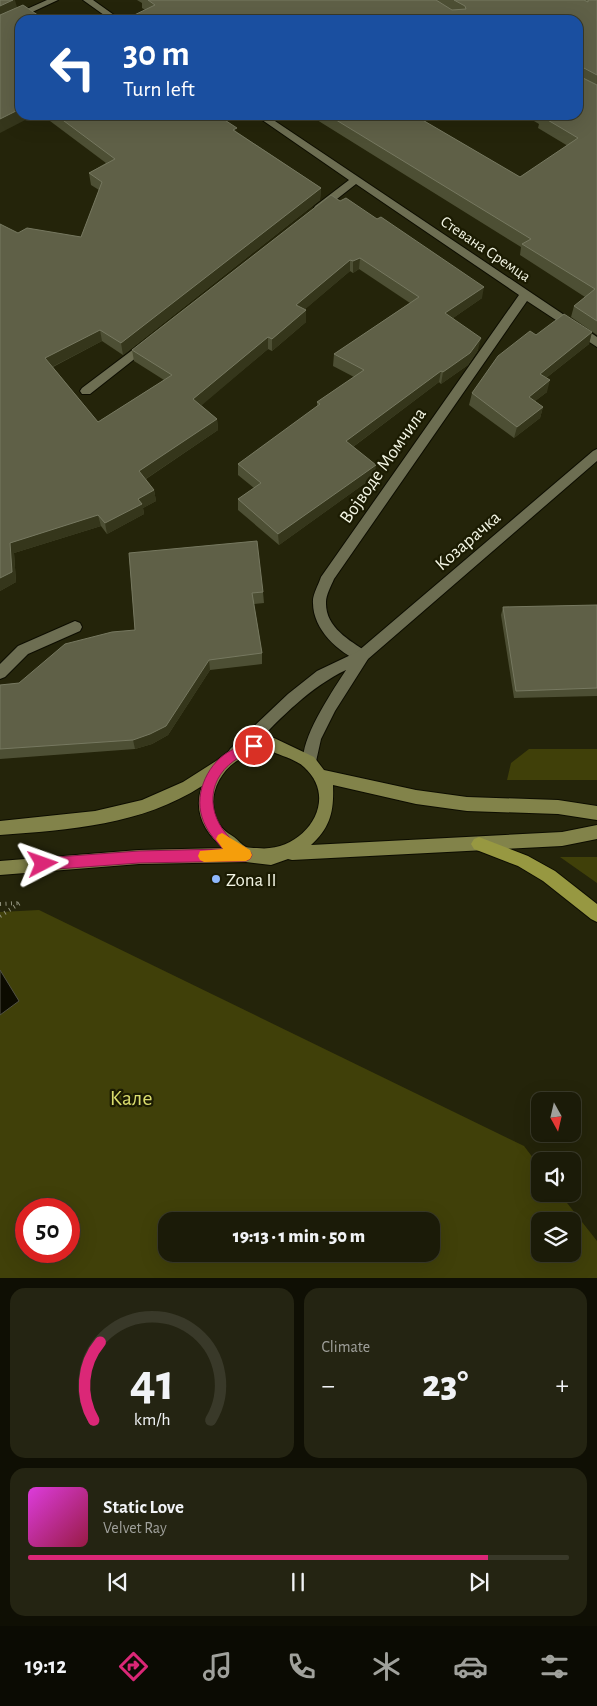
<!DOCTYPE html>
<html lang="en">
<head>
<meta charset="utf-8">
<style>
	:root { --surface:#1b1b08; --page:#242412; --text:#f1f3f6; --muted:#a0a19c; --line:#393929; --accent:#db2777 }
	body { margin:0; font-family:"Alegreya Sans",sans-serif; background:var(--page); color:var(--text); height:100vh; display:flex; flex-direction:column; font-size:19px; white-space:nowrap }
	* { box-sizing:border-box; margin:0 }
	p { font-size:16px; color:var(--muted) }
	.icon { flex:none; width:28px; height:28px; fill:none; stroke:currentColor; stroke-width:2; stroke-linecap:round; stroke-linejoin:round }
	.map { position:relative; height:1278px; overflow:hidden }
	.side { display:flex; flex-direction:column; gap:10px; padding:10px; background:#0f0f04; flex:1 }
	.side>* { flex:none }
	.banner { position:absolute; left:15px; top:15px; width:568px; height:105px; border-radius:15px; box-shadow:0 5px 20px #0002,0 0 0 1px var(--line); background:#1a4fa0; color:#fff; overflow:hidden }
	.needle { width:32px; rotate:172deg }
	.buttons { position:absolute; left:531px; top:1092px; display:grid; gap:10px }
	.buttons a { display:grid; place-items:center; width:50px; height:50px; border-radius:10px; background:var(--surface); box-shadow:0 5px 20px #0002,0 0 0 1px var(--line); font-size:25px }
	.speed { position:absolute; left:15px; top:1198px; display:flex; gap:10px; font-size:25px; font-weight:700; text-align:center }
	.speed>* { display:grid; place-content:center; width:65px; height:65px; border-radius:50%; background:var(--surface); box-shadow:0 5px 20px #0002,0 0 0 1px var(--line); line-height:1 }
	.speed .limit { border:8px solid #d22; background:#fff; color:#111 }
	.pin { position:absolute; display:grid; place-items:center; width:42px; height:42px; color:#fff; margin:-21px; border:2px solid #fff; border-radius:50%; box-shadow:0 1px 5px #0007 }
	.me { position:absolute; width:55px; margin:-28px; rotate:86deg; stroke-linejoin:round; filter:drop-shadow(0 0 4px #0008) }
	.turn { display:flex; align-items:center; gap:18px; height:105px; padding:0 25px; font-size:22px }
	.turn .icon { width:65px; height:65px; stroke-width:2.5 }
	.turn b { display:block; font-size:35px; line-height:42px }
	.big { font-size:38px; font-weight:800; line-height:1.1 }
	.side .card { flex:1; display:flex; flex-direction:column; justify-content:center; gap:8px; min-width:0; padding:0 18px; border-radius:15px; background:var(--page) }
	.side .dial { align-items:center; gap:0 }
	.dial svg { height:130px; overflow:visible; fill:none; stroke:var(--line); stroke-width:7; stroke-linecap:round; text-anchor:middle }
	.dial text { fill:var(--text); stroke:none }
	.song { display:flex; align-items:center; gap:15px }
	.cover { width:60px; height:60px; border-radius:8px; background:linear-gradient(135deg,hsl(300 70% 55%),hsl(340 70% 35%)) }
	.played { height:5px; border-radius:2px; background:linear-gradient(90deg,var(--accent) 85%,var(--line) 85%) }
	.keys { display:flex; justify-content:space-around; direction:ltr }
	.heat { display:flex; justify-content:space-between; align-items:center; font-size:28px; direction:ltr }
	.side .tiles { flex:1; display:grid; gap:10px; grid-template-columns:1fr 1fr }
	.card:last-child { grid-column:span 2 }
	.trip { position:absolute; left:158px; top:1212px; width:282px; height:50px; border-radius:15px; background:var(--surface); box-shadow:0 5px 20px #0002,0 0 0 1px var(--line); font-weight:800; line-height:50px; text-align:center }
	.menu { display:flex; height:80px; justify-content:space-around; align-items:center; background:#0b0b03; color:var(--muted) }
	.menu .icon { width:35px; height:35px }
	.menu .selected { color:var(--accent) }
	.menu b { font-size:22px; color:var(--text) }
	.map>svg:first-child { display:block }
	.green { fill:#404009; fill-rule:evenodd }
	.water { fill:#0c0b00; stroke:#515144 }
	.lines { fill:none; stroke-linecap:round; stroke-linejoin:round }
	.service-casing { stroke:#0d0d00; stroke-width:2 }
	.minor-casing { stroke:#0d0d00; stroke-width:2 }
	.tertiary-casing { stroke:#0d0d00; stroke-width:2 }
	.secondary-casing { stroke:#0d0d00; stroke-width:2 }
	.primary-casing { stroke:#0d0d00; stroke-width:2 }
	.path { stroke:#93947f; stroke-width:4; stroke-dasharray:1 4.5; stroke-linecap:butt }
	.service { fill:#6d6e52; fill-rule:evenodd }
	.minor { fill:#6d6e52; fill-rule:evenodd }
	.tertiary { fill:#6d6e52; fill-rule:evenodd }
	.secondary { fill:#82834a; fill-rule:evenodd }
	.primary { fill:#979841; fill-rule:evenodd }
	.wall { fill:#4d4f34 }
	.shaded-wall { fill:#35361b }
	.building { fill:#5f6047; stroke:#767860 }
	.route { fill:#db2777; stroke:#8e194d }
	.slow { fill:#f59e0b }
	.poi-dot { fill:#8fb8fd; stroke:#1b1b02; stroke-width:2 }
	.labels { text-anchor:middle; stroke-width:4.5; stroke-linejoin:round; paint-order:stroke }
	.far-street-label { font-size:16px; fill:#f3f5e4; stroke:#1b1b02 }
	.street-label { font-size:19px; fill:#f3f5e4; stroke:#1b1b02 }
	.poi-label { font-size:19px; fill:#f3f5e4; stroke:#1b1b02; text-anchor:start }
	.near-park-label { font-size:22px; fill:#dadc6d; stroke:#1b1b02 }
</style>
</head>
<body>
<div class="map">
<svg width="597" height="1279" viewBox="0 0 597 1279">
	<rect width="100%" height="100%" fill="#24240a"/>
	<path class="green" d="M529,749H597V780H507L511,763Z
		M560,857H597V883Z
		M39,910L524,1146L540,1167V1194H560L597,1241V1278H0V912ZM26,1209H69V1251H26ZM166,1221H431V1254H166ZM540,1221H572V1254H540Z"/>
	<path class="water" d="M0,970L19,1001L0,1015Z"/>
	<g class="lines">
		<g class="service-casing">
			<path id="service" d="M75,621L80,623L82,627L80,631L28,654L5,677L0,679V664L18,646Z"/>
		</g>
		<g class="minor-casing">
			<path id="minor" d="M83,0H93L121,20H111Z
				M255,115H266L597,337V347L527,301L334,579C331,586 326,595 326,602C325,627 349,640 367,652L369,656L367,660L362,662C338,653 313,629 313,603C312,595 319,584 321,577L519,295L356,184L323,210H315L314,208L315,206L349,180Z
				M147,339L153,343L151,346L90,394H82L80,391L82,388Z"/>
		</g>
		<g class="tertiary-casing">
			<path id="tertiary" d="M47,0H58L0,27V21Z
				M597,449V461L368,659L335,711L321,739L315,766L310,768L305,766C295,745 334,689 346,670C304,690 273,727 240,759L235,761L230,759L228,754L230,749L288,694L317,671L357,652L593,451Z"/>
		</g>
		<g class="secondary-casing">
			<path id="secondary" d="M274,738L314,757L324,770L416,790L467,797L558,800L597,806V820L558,814L467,811L416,804L333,785C334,810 331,827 311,845L562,832L597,825V839L562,846L292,860L288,859L271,865L246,862L139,864L0,875V861L139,850L224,848C204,833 193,811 202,786C142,825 69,830 0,835V821L95,811L142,800L183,782L216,761L233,748L253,741ZM273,752C282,756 297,760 304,767C342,801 302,854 257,848C254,848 249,848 246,847C242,845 238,840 234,837C226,832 219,827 216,818C206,794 223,764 247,756C255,753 264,752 273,752Z"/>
		</g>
		<g class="primary-casing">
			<path id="primary" d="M479,837L528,856L555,871L597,904V922L591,919L543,881L518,866L474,849L471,844L474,839Z"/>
		</g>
		<path class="path" d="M0,904L19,903
			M0,916L20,903"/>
		<use href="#service" class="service"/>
		<use href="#minor" class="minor"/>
		<use href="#tertiary" class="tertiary"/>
		<use href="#secondary" class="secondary"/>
		<use href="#primary" class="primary"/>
	</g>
	<path class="wall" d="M137,0H597V335L571,317L574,306L585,297L520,255L521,247L309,115H414L520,177L568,146L538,128L539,124L524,115H578V20L145,10L142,8V3Z
		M42,115H217L237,132L321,188L320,200L123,355L102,341L53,367L98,422L164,380L134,361L132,350L331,195L482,298L453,318L478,350L468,365L441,384L439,382L353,447L375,476L279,545L238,510V499L254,488L238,475V464L317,407V402L354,377L333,366L334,354L410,303L359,269L353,273L350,271L305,309L306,310V322L272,351L268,349L201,405L217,419L218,430L146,479L154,490L156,501L143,508L144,514L107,534L101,526L14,553L16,582L0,591L18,233L81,237L99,190L91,185L89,173L106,163Z
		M592,332L589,344L546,378L547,392L535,401L543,407L540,418L514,438L469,405L472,393L536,335Z
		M129,553L263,592L264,603L254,604L262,653V664L210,670L168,735L152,744L135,749L0,759V685L19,683L135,630Z
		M597,605V696L514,698L501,615L503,607Z"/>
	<path class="shaded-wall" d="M13,0H15L18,11L0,19V6Z
		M582,67L579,79V69Z
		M20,109V115H35L0,133V119Z
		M321,188L320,200L123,355L121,343Z
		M360,258L359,269L353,273V261Z
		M350,260V271L296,317V305Z
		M484,287L482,298L443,325L445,313Z
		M306,310V322L272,351V339Z
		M100,330L102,341L48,369L45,358Z
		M592,332L589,344L537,385L540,374Z
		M268,337V349L195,411L193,399Z
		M481,338L478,350L468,365L441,384L443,372Z
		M441,371L439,382L346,452V441Z
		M550,380L547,392L526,408L529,397Z
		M543,407L540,418L514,438L517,427Z
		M217,419L218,430L141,482L139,471Z
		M376,465L375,476L279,545L278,534Z
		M154,490L156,501L143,508L144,514L107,534L105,523L138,499Z
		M98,515L101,526L14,553L16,582L0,591V578L10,543Z
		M209,660L210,670L168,735L152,744L135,749L133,740Z"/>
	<path class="building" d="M0,0H13L0,6Z
		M148,0H436L452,10L466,9L465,6L454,0H584L588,2V0H597V75L582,67L579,69V76L597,85V321L574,306L595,289L522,244L531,239L328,115H414L520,177L578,138L541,116L542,115H578V20H124L155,5Z
		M23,5L45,20H20V109L0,119V15Z
		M55,15L63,20H45Z
		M56,115H217L237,128L233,130L321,188L121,343L100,330L45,358L98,422L172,375L132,350L331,195L340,201L346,198L377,219L381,217L484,287L445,313L481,338L470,353L443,372L441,371L346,441L376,465L278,534L238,499L261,483L238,464L320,404L317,402L364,370L334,354L419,297L360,258L353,261L350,260L296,305L306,310L272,339L268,337L193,399L217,419L139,471L154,490L138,499L142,504L105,523L98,515L10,543L12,572L0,578V224L18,233L27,228L81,237L102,182L89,173L115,159Z
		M564,314L592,332L540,374L550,380L529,397L543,407L517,427L472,393L498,356L530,331L536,335Z
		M257,541L263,592L252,593L262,653L209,660L166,726L150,734L133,740L0,749V685L19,683L65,644L112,632L135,630L129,553Z
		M597,605V688L516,691L503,607Z"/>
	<path class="route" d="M254,741L258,743L260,746L258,750C252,753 245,754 240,757C206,776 205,814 231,839C237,846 249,846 252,855L250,859L246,861L139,863L43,870L39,868L37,864L39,860L43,858L139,851L223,849C214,839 206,830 202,817C194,792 209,761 232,750C238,746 246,744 254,741Z"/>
	<path class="slow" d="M222,833L250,850L252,855L250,859L246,861L204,862L200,860L198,856L200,851L223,849L216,839L218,835Z"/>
	<circle class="poi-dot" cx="216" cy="879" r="5"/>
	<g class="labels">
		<g class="far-street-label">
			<text transform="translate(486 248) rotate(34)" y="6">Стевана Сремца</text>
		</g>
		<g class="street-label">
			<text transform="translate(382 465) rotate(-55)" y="7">Војводе Момчила</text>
			<text transform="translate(467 540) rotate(-41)" y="7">Козарачка</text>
		</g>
		<g class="poi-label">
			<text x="226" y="886">Zona II</text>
		</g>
		<g class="near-park-label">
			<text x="131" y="1105">Кале</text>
		</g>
	</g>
</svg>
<div class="buttons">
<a><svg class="needle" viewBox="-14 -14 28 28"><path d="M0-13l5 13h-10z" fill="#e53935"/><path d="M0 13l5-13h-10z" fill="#a0a19c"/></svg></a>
<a><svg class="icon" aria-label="sound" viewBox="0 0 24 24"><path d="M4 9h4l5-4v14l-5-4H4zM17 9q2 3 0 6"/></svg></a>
<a><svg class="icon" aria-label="layers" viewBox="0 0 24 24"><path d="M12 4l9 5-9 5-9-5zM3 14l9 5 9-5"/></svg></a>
</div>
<div class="speed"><div class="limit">50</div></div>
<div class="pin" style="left:254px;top:746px;background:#d93025"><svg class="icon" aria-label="arrive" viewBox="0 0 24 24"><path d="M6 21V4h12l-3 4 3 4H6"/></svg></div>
<svg class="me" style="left:43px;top:864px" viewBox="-20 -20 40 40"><path d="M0-17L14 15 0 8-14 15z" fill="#db2777" stroke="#fff" stroke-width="4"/></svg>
<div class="trip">19:13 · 1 min · 50 m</div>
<div class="banner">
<div class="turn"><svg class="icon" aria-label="left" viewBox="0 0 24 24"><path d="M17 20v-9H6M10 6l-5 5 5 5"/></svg><div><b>30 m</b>Turn left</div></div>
</div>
</div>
<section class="side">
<div class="tiles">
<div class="card dial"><svg viewBox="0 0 100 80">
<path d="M14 69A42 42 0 1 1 86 69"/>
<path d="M14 69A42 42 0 0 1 18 21" stroke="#db2777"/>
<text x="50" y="56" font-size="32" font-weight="700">41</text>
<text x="50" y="72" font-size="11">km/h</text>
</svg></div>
<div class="card"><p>Climate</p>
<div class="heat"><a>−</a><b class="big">23°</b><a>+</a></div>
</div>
<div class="card">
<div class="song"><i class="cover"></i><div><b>Static Love</b><p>Velvet Ray</p></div></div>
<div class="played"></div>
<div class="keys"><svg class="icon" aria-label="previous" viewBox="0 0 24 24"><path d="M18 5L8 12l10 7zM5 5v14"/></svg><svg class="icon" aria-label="pause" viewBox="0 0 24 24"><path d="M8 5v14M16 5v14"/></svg><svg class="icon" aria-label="next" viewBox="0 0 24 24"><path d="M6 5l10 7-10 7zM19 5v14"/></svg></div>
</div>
</div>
</section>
<nav class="menu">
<b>19:12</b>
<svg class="icon selected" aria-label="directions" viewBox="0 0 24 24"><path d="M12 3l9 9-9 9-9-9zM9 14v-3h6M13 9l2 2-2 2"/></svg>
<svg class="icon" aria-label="music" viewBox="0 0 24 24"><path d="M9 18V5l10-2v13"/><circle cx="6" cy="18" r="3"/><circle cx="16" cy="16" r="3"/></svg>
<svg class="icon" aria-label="phone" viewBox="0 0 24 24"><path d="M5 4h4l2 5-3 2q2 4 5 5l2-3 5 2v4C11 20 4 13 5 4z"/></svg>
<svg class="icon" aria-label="climate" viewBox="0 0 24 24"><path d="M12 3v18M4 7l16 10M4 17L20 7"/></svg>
<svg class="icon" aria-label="car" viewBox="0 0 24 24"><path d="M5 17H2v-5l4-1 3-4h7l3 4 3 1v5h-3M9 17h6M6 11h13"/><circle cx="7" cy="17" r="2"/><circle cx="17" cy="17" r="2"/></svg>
<svg class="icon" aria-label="filters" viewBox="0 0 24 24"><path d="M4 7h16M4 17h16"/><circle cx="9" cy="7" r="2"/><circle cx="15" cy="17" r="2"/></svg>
</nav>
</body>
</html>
